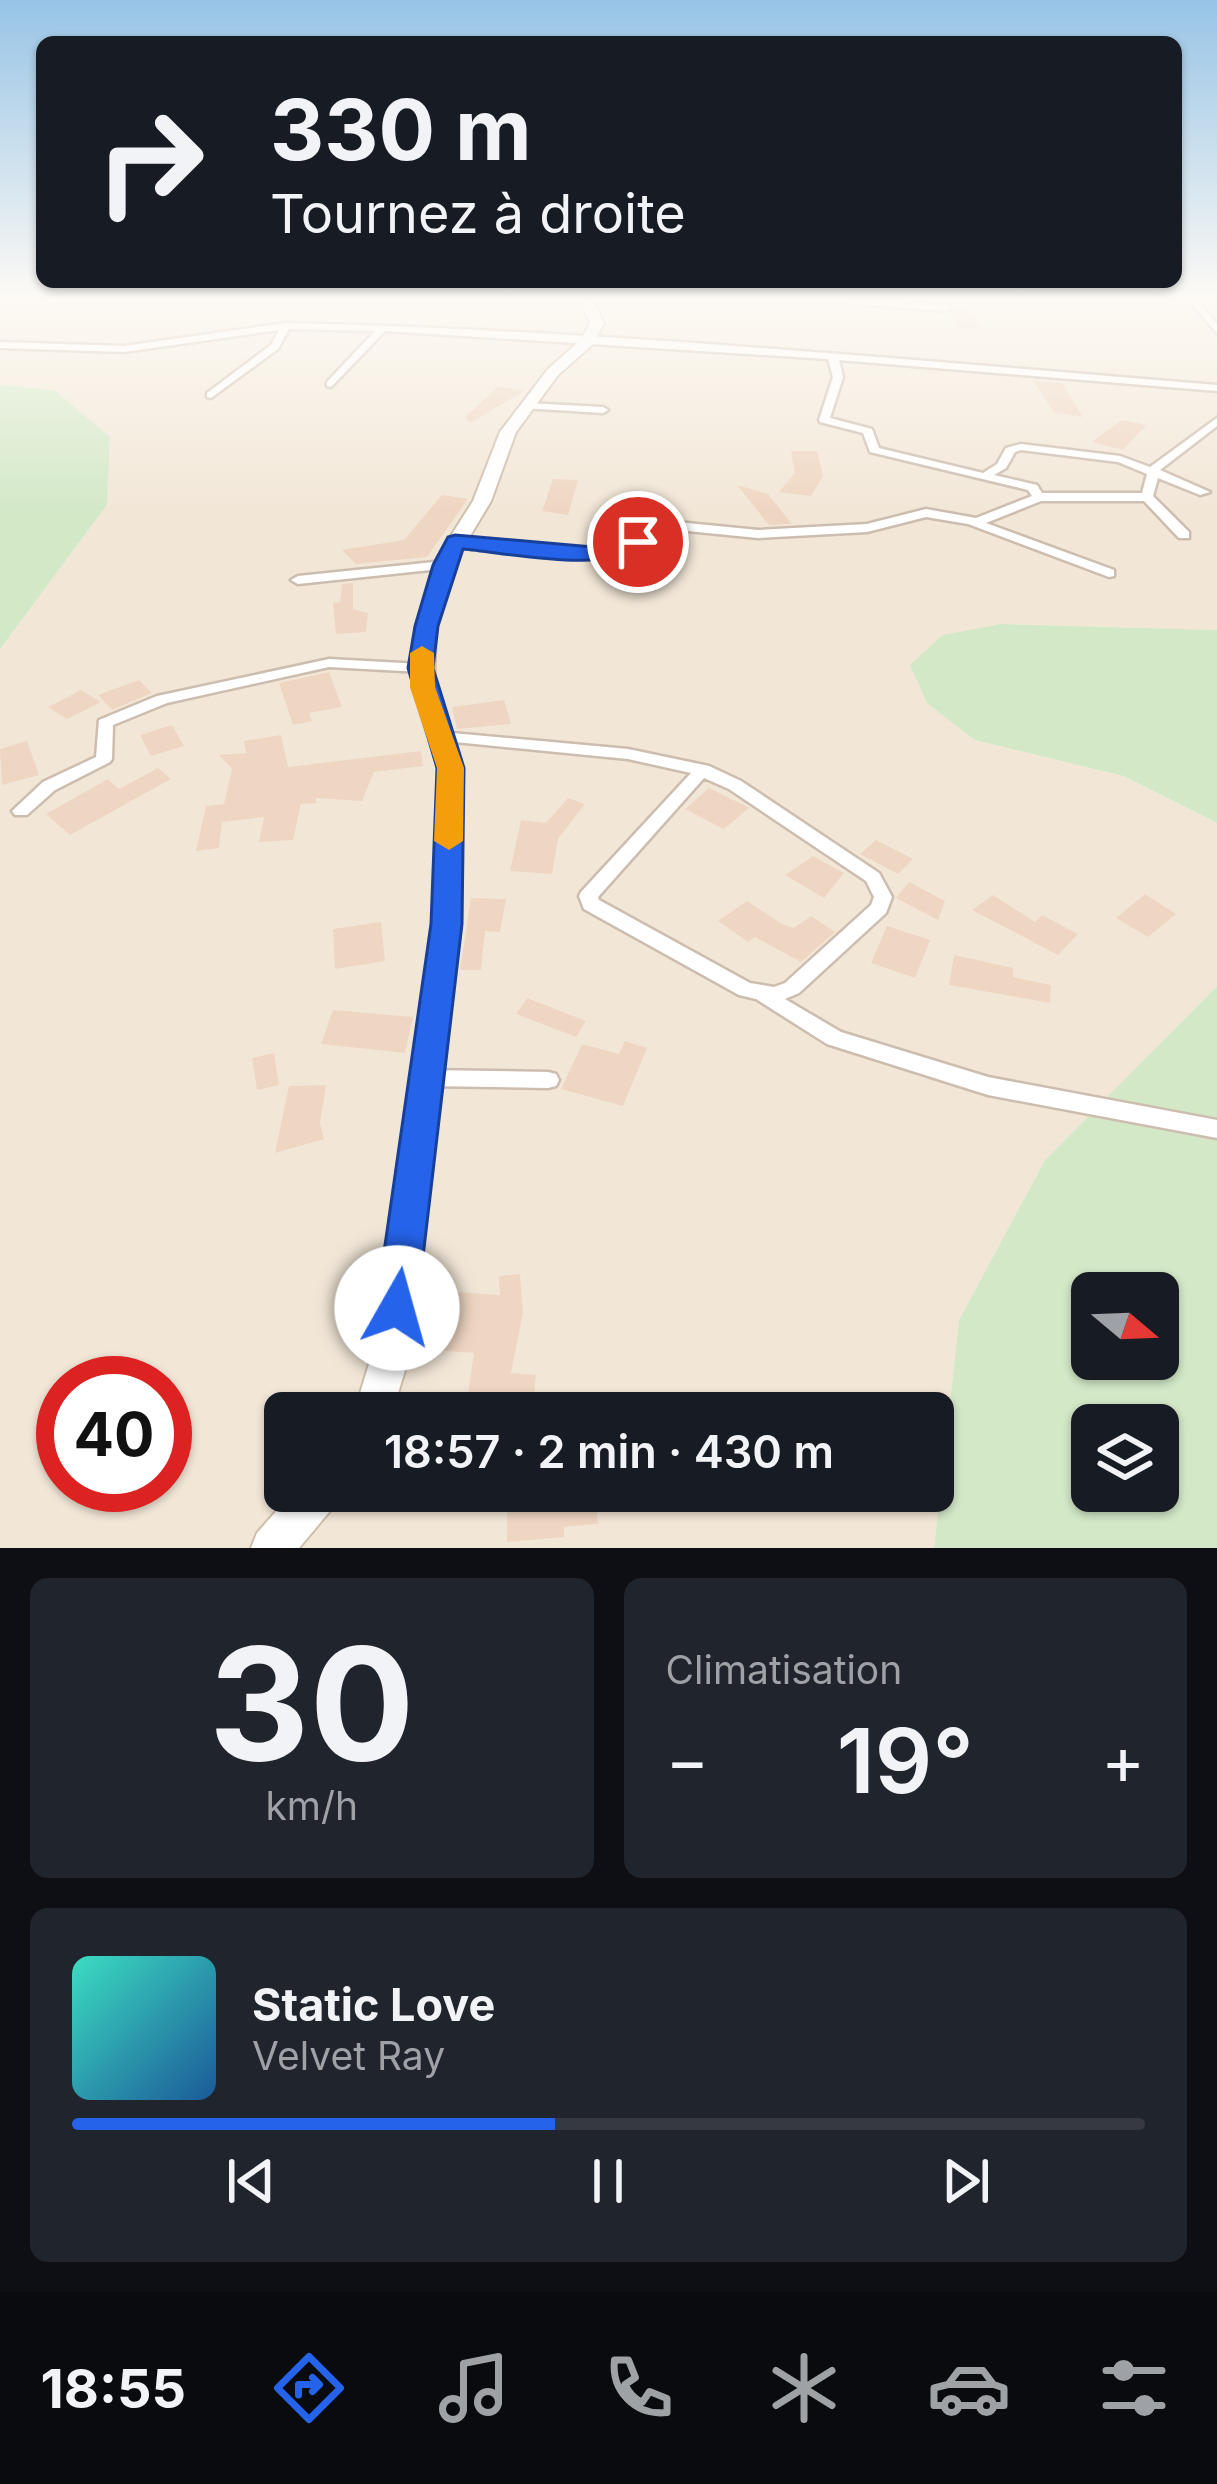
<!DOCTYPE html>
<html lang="fr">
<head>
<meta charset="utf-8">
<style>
	:root { --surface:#171b24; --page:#20242c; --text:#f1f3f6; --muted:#9ea1a6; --line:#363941; --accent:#2563eb }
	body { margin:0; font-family:Inter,sans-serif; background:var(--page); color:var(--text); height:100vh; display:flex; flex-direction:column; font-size:45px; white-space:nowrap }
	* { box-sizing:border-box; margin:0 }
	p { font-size:39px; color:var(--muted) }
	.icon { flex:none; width:66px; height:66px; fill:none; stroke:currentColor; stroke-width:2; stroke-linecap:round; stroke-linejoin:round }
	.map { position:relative; height:1548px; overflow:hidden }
	.sheet { display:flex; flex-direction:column; gap:30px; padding:30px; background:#0d0f14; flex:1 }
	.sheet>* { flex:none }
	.guide { position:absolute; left:36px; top:36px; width:1146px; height:252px; border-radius:18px; box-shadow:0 3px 9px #0004; background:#171b24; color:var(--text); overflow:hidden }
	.needle { width:78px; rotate:109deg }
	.buttons { position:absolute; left:1071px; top:1272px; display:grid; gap:24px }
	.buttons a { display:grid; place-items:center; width:108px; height:108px; border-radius:18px; background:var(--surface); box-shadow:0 3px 9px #0004; font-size:60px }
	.speed { position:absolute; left:36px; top:1356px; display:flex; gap:24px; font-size:60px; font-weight:700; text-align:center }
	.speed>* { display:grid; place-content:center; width:156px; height:156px; border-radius:50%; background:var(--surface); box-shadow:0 3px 9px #0004; line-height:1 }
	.speed .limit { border:18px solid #d22; background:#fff; color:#111 }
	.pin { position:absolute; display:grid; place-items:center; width:102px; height:102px; color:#fff; margin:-51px; border:6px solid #fff; border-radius:50%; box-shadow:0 3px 12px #0007 }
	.me { position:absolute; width:132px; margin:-66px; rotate:7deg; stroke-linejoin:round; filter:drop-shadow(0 0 9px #0008) }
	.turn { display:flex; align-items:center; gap:42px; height:252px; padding:0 36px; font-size:54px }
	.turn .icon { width:156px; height:156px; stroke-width:2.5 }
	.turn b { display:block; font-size:84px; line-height:102px }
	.big { font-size:90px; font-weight:600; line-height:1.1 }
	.sheet .tile { flex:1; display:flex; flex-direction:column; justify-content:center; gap:18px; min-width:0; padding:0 42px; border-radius:18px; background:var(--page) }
	.sheet .dial { align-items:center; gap:0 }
	.dial b { font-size:156px; line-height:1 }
	.song { display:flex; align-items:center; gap:36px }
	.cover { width:144px; height:144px; border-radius:18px; background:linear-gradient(135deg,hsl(170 70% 55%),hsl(210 70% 35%)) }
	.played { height:12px; border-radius:6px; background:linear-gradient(90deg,var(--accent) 45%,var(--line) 45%) }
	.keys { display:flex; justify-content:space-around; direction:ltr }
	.heat { display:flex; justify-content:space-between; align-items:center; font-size:66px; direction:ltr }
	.sheet .tiles { flex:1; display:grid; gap:30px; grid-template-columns:1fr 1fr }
	.tile:last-child { grid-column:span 2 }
	.trip { position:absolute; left:264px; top:1392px; width:690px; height:120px; border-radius:18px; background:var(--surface); box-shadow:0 3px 9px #0004; font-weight:600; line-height:120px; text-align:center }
	.menu { display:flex; height:192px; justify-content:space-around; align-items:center; background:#090b0e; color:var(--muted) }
	.menu .icon { width:84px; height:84px }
	.menu .current { color:var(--accent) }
	.menu b { font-size:54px; color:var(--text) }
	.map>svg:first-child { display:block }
	.residential { fill:#f2e7d7; fill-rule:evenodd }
	.green { fill:#d3e8c7; fill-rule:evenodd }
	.building { fill:#efd6c2 }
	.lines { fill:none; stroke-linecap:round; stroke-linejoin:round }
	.street-casing { stroke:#cdbdaf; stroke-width:5 }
	.secondary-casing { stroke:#cfbeac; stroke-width:4 }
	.street { fill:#fff; fill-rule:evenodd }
	.secondary { fill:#fff; fill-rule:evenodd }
	.route { fill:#2563eb; stroke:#184099; stroke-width:3 }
	.slow { fill:#f59e0b }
</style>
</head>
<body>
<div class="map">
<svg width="1217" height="1548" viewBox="0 0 1217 1548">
	<rect width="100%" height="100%" fill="#fbf5e8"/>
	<path class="residential" d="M42,294H1217V630L1001,624L976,740L1123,776L1217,823V986L1045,1160L959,1320L934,1548H0V649L107,505L110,438L54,390L0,385V298ZM63,1383H165V1485H63ZM285,1413H933V1491H285Z"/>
	<path class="green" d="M0,385L54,390L110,437L107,505L0,649Z
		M1001,624L1217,630V823L1123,776L975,740L927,703L910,665L943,635Z
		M1217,986V1548H934L959,1320L1045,1160ZM1092,1293H1158V1359H1092ZM1092,1425H1158V1491H1092Z"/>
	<path class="building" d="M946,294H970L980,329L956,328L952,313L956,306Z
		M1033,381L1062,383L1083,417L1054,412Z
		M498,387L524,391L470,423L465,417Z
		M1122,420L1146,425L1123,450L1092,442Z
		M791,451H817L823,476L811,496L779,492L795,473Z
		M553,479L578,480L568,515L542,511Z
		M737,485L768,494L792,524L769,525Z
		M442,495L468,499L427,557L356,564L342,550L404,540Z
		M353,583V609L368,613L366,632L336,634L333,603L340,602L342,584Z
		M329,672L342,707L309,713L312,721L293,725L279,683Z
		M139,680L152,693L112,710L98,695Z
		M81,690L101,702L67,719L48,707Z
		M504,700L511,724L457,729L452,707Z
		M172,725L184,746L151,756L140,735Z
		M281,735L288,767L421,751L423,766L374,772L362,801L316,798V803L301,804L293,840L259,842L264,817L222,822L219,848L196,851L206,806L224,804L232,769L219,755L246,753L244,741Z
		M27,741L39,775L2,785L0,749Z
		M158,768L171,779L70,835L46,814L108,779L119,789Z
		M709,788L748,807L749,808L724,829L685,809Z
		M568,798L585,804L558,839L552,874L510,871L521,820L546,823Z
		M876,840L913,859L898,874L860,854Z
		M813,856L844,873L824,898L785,875Z
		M909,882L945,901L938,920L896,898Z
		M1145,894L1176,914L1148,937L1116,918Z
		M993,895L1035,922L1042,915L1078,934L1058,955L972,910Z
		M471,898L506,899L500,932L485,931L481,970H460Z
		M747,901L782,924L794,928L811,916L835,932L801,962L755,937L748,942L718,921Z
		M381,922L385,961L335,969L333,929Z
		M887,926L930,940L915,978L871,963Z
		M954,955L1013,968V977L1051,985L1050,1003L949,985Z
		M527,998L586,1021L576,1037L516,1014Z
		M333,1010L413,1017L405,1053L321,1044Z
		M625,1041L647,1048L623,1106L561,1089L582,1044L619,1054Z
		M274,1053L279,1085L257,1090L252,1058Z
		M326,1085L320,1123L324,1139L275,1153L289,1086Z
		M520,1274L523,1313L511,1373L536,1375L532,1413H465L474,1353L418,1349L430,1290L500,1295L499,1276Z
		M507,1491H595L598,1524L564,1527V1537L507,1542Z"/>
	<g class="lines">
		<g class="street-casing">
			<path id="street" d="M824,294L947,305L952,308L947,311L839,303Z
				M1183,294H1192L1217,324V333Z
				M286,323C597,330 907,360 1217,385V391L839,360L843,377L830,418L872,429L879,448L983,473L997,464L1006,448L1021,444L1120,456L1150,467L1217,418V426L1160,470L1210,492L1200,495L1158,478L1153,496L1189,532V538H1179L1144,501H1041L986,523L1114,570V576L1109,577L968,524L926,517L867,532L758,538L667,529L655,532L625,554L593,558L455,546L449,542L450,539L593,550L616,547L647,526L667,521L758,530L867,524L926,509L976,518L1032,496L1028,490L870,452L863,433L820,422L819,420L833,377L828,359L385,331L331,387L327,386V382L375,331L289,329L278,349L211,398L207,397V393L271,345L279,330L124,352L0,348V342L124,346ZM1021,450L1118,462L1147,474L1142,493H1042L1037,485L994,475L1006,468L1015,452Z
				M527,403L603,407L608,410L603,413L523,408V404Z
				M444,561L449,562V568L298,584L291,580L298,576Z
				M329,659L421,664L428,668L421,672L329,667L167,703L113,725L112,759L110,762L55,790L27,815H15L12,811L43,782L96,757L99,720L157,696Z
				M441,732L628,749L709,766L741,781L879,873L892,897L886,913L799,993L785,999L841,1032L988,1077L1217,1120V1138L988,1095L827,1044L756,999L739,995L584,909L579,896L581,892L691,773L628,759L435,740L433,737ZM704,778L729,789L866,881L874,897L871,905L785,983L774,987L750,983L599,900L598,897Z
				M427,1070L548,1072L556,1074L559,1080L556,1086L548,1088L427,1086L419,1084L416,1078L419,1072Z"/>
		</g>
		<g class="secondary-casing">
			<path id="secondary" d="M576,294H589L604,323L592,345L558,375L516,432L491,501L457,558L436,626L434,687L462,768L461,924L410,1354L392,1413H354L372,1354L433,924L438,768L412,687L416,626L437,558L473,501L500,432L548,369L581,340L590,323Z
				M294,1491H341L335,1505L299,1548H251L257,1533Z"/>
		</g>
		<use href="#street" class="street"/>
		<use href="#secondary" class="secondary"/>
	</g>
	<linearGradient id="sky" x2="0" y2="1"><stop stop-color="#97c4e6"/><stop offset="0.58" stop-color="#fdfaf5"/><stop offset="1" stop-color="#fdfaf5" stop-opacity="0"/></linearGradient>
	<rect width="1217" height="511" fill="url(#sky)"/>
	<path class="route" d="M455,535L593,547L638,535L648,542C613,576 510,553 463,549L438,626L433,668L464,768L462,924L417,1308L411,1321L397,1327L382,1321L376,1308L431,924L437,768L408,668L415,626L433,565L448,537Z"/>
	<path class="slow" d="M422,646L434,653L435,687L464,768L463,841L449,850L434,841L437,768L410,687V653Z"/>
</svg>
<div class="buttons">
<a><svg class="needle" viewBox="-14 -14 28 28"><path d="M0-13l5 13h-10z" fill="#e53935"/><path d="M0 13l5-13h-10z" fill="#9ea1a6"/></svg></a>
<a><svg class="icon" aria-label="layers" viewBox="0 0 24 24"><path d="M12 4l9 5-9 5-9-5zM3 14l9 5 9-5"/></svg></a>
</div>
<div class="speed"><div class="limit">40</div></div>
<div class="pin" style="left:638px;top:542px;background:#d93025"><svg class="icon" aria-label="arrive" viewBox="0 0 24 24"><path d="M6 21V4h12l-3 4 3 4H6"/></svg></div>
<svg class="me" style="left:397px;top:1308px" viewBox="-20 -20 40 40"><circle r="19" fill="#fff"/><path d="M0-13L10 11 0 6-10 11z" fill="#2563eb"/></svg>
<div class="trip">18:57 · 2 min · 430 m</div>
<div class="guide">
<div class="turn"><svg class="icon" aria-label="right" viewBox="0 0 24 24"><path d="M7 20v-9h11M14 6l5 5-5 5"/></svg><div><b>330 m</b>Tournez à droite</div></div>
</div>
</div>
<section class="sheet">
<div class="tiles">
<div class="tile dial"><b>30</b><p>km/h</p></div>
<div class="tile"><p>Climatisation</p>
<div class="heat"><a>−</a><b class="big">19°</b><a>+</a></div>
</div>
<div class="tile">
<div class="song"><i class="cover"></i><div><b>Static Love</b><p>Velvet Ray</p></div></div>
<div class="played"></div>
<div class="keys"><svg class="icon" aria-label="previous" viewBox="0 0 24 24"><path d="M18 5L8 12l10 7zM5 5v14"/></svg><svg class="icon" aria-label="pause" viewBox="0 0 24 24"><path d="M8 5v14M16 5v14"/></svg><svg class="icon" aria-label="next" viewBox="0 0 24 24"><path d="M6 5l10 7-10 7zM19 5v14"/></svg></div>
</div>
</div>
</section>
<nav class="menu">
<b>18:55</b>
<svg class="icon current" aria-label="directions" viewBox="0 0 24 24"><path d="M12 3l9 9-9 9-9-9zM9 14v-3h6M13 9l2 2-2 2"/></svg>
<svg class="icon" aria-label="music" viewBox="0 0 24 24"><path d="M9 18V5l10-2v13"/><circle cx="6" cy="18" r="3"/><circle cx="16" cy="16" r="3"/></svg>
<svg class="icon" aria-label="phone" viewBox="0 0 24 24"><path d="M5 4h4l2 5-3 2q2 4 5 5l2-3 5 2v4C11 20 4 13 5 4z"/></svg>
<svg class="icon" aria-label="climate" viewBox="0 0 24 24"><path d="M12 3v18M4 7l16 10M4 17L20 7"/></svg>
<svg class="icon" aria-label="car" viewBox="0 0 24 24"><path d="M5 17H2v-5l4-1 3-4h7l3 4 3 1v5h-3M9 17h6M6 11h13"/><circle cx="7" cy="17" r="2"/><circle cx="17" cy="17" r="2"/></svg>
<svg class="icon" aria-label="filters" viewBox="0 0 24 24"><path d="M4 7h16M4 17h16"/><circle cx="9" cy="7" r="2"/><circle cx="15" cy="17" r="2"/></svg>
</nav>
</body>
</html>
